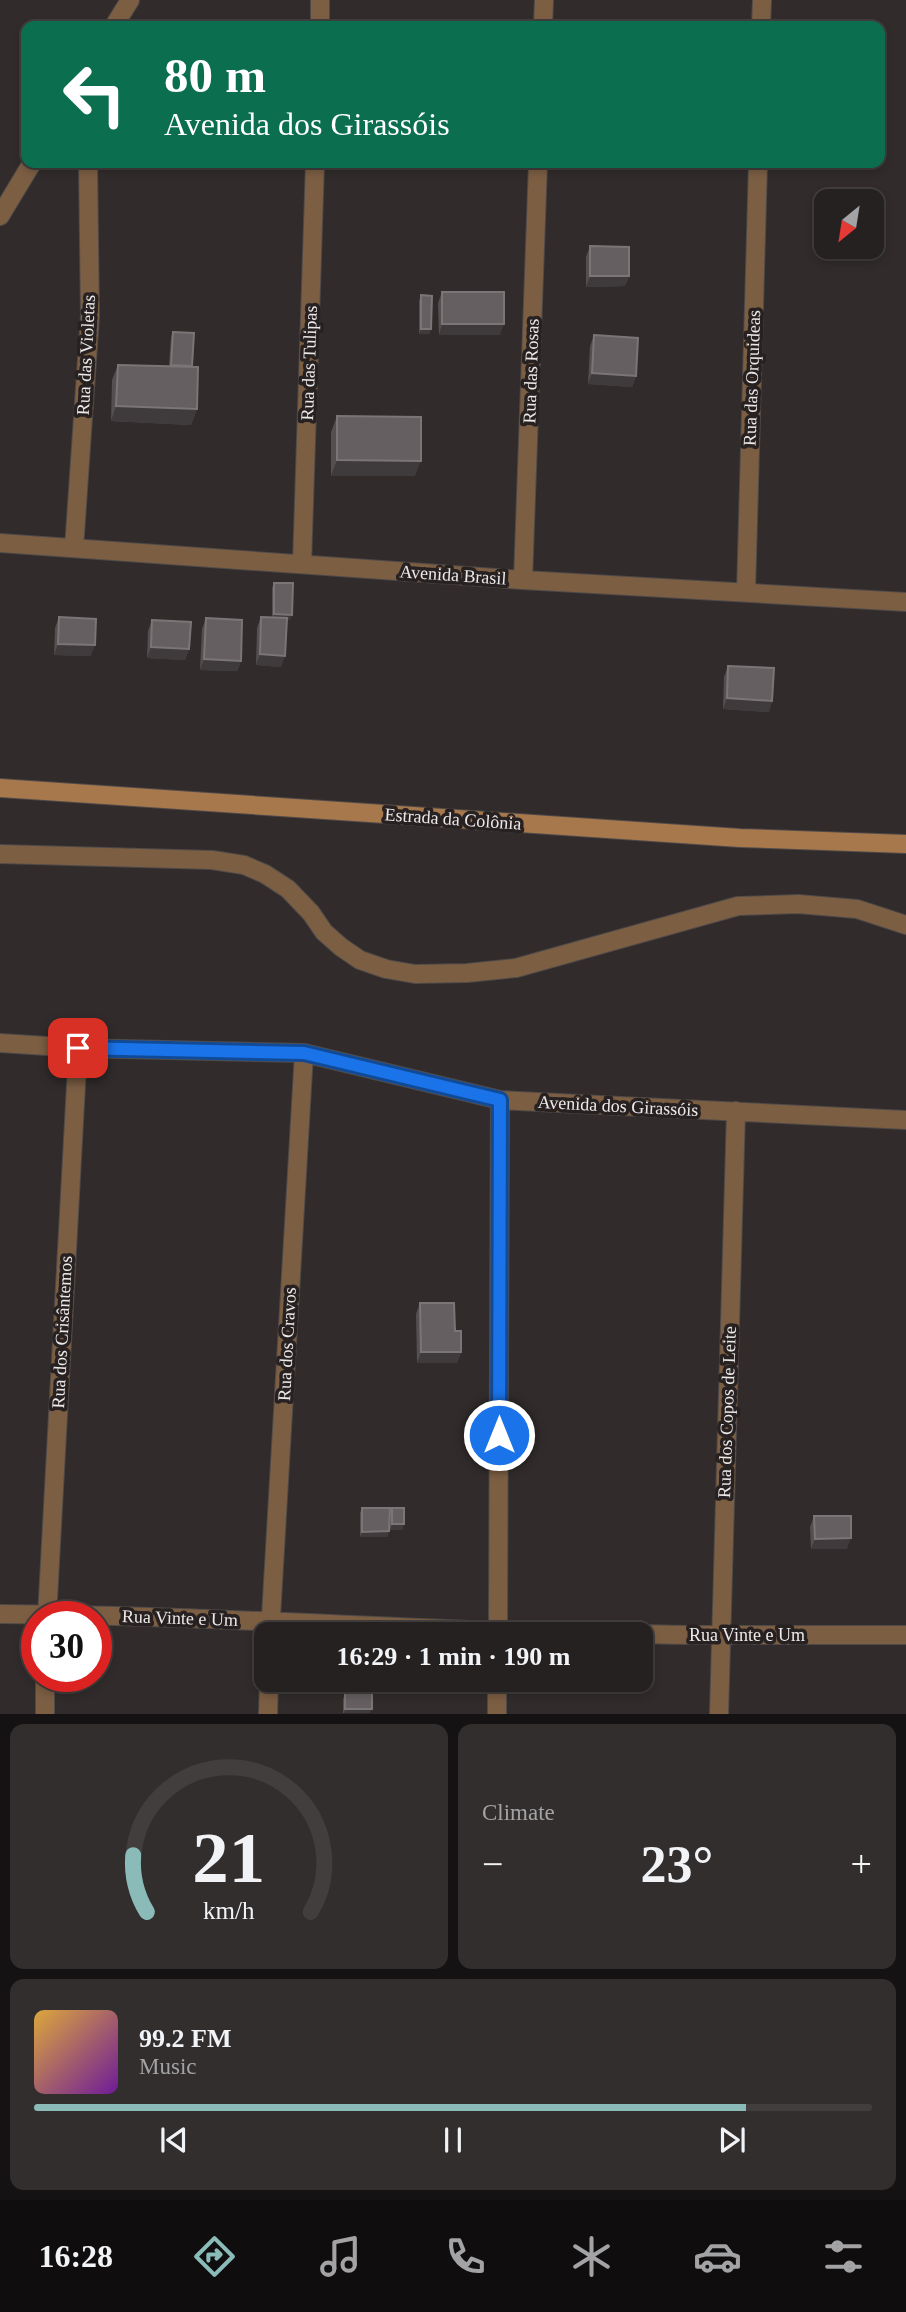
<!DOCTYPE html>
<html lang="en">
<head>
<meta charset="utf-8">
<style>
	:root { --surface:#252120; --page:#312e2d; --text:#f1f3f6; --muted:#a3a3a5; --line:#423e3e; --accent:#8bbbb9 }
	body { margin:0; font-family:Georgia,serif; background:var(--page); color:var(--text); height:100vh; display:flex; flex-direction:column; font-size:26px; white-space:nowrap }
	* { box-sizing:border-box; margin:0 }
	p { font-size:23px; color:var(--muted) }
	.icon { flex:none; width:38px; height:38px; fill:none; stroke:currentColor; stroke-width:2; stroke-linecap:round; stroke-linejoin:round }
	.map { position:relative; height:1714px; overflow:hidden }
	.panel { display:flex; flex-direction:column; gap:10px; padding:10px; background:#141212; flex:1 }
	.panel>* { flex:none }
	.hud { position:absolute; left:21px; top:21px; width:864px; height:147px; border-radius:14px; box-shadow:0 4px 10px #0003,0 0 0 2px var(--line); background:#0b6e4f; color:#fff; overflow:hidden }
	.needle { width:46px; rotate:210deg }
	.controls { position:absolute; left:814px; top:189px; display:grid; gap:14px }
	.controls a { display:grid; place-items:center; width:70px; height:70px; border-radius:14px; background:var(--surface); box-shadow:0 4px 10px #0003,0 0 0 2px var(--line); font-size:35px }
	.speed { position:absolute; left:21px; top:1601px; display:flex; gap:14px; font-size:35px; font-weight:700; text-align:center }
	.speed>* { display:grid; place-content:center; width:91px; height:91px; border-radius:50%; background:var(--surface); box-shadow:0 4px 10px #0003,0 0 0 2px var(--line); line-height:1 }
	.speed .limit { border:10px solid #d22; background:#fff; color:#111 }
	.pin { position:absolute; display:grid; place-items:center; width:60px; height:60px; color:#fff; margin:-30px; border-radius:14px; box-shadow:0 4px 10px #0006 }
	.me { position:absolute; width:77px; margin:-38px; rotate:0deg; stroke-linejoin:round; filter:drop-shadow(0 0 5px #0008) }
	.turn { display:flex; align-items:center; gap:24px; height:147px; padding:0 28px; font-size:32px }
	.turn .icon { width:91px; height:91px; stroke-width:2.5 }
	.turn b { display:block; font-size:49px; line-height:60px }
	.big { font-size:52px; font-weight:700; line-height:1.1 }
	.panel .widget { flex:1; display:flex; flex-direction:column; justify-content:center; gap:10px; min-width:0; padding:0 24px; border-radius:14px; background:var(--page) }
	.panel .dial { align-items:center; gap:0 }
	.dial svg { height:182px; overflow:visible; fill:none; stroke:var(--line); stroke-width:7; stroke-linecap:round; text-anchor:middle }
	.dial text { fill:var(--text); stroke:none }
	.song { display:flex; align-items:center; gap:21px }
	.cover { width:84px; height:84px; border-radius:10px; background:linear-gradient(135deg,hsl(40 70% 55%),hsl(280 70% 35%)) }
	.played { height:7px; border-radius:4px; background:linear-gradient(90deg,var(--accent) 85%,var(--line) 85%) }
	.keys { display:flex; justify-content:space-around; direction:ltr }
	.heat { display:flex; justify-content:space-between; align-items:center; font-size:38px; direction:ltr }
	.panel .tiles { flex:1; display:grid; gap:10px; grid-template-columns:1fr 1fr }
	.widget:last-child { grid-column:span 2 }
	.trip { position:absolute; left:254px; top:1622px; width:399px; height:70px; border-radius:14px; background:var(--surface); box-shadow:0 4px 10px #0003,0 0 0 2px var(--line); font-weight:700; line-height:70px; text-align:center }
	.dock { display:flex; height:112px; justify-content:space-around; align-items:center; background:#0f0d0d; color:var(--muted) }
	.dock .icon { width:49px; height:49px }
	.dock .current { color:var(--accent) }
	.dock b { font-size:32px; color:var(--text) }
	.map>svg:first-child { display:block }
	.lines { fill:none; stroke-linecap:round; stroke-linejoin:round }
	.street-casing { stroke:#4f4a49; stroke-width:20 }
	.secondary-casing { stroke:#4f4a49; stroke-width:20 }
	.street { stroke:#7c5e43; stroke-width:18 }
	.secondary { stroke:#a8784d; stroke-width:18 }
	.wall { fill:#544f50 }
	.shaded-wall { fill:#3f3a3b }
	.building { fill:#655f61; stroke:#7a7576; stroke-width:2 }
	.route-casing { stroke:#114b97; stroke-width:18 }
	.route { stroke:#1a73e8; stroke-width:12 }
	.labels { text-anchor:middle; stroke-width:7; stroke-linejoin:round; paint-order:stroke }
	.street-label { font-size:18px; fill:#ede9e9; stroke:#272221 }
</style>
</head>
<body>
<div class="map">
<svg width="906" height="1714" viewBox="0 0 906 1714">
	<rect width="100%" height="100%" fill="#312c2b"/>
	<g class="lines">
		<g class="street-casing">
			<path id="street" d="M114,26L130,0
				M320,26V0
				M543,26L544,0
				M761,26L762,0
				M0,216L32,163
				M0,543L523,580L906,602
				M74,548L90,316L88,163
				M302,564L315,163
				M523,580L538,163
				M746,592L758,163
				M0,854L212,860L244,865L265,874L288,889L311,913L324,932L341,947L360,960L386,969L415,974L467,973L516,968L738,906L798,904L857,909L906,925
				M0,1043L78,1048L304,1053L500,1100L906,1120
				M0,1614C166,1615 332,1625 498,1631C634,1636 770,1635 906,1635
				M47,1617L78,1048
				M270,1634L304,1053
				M498,1634L500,1100
				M45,1714V1676
				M268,1714L269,1680
				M497,1714V1680
				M719,1714L736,1111"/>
		</g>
		<g class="secondary-casing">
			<path id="secondary" d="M0,788L740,838L906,844"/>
		</g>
		<use href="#street" class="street"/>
		<use href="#secondary" class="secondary"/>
	</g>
	<path class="wall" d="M590,246L629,276L625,286L586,287V257Z
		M442,292L500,335H439L438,303Z
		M421,295L431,329L429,334H419V301Z
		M173,332L192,366L197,409L191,425L111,421L112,380L118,365L169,366L171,337Z
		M594,335L636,376L632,387L588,384L590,346Z
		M337,416L415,476H331V432Z
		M274,583L290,620H287L281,667L256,665L257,628L261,617H272V588Z
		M59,617L91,656L54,655L55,628Z
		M206,618L241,661L237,671L200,670L202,629Z
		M152,620L189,649L185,660L147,658L148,631Z
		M728,666L772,701L769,712L723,709L724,677Z
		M420,1303L455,1331L461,1352L457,1363H417L416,1314Z
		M362,1508L389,1531L387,1537H360V1513Z
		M392,1508L404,1524L402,1530H390V1514Z
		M814,1516L847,1549H811L810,1527Z
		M345,1693L370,1713H343V1699Z"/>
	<path class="shaded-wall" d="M590,276H629L625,286L586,287Z
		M442,324H504L500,335H439Z
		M421,329H431L429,334H419Z
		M592,373L636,376L632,387L588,384Z
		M116,406L197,409L191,425L111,421Z
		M337,460L421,461L415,476H331Z
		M274,614L292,615L290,620H272Z
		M58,644L95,645L91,656L54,655Z
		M151,647L189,649L185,660L147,658Z
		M260,654L285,656L281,667L256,665Z
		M204,659L241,661L237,671L200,670Z
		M727,698L772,701L769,712L723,709Z
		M421,1352H461L457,1363H417Z
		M392,1524H404L402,1530H390Z
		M389,1531L387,1537H360L362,1532Z
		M851,1538L847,1549H811L815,1539Z
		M345,1709H372L370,1713H344Z"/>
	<path class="building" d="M590,246L629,247V276H590Z
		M442,292H504V324H442Z
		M421,295L432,296L431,329H421Z
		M173,332L194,333L192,366L171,365Z
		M594,335L638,338L636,376L592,373Z
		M118,365L198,367L197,409L116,406Z
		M337,416L421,417V461L337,460Z
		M274,583H293L292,615L274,614Z
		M59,617L96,619L95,645L58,644Z
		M261,617L287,618L285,656L260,654Z
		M206,618L242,620L241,661L204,659Z
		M152,620L191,622L189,649L151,647Z
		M728,666L774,668L772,701L727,698Z
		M420,1303H454L455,1331H461V1352H421Z
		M362,1508H390L389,1531L362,1532Z
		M392,1508H404V1524H392Z
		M814,1516H851V1538L815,1539Z
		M345,1693H372V1709H345Z"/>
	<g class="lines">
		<g class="route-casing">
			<path id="route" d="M78,1048L304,1053L500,1100L499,1435"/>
		</g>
		<use href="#route" class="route"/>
	</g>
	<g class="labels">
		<g class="street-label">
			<text transform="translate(86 355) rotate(-87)" y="6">Rua das Violetas</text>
			<text transform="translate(309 363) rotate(-88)" y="6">Rua das Tulipas</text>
			<text transform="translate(531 371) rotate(-88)" y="6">Rua das Rosas</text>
			<text transform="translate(752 378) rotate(-88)" y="6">Rua das Orquideas</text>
			<text transform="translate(453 575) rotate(4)" y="6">Avenida Brasil</text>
			<text transform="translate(453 819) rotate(4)" y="6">Estrada da Colônia</text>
			<text transform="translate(618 1106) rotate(3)" y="6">Avenida dos Girassóis</text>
			<text transform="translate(62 1332) rotate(-87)" y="6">Rua dos Crisântemos</text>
			<text transform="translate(287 1344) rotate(-87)" y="6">Rua dos Cravos</text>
			<text transform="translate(727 1412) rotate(-88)" y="6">Rua dos Copos de Leite</text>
			<text transform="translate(180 1618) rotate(2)" y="6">Rua Vinte e Um</text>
			<text x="747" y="1641">Rua Vinte e Um</text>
		</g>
	</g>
</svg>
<div class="controls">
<a><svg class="needle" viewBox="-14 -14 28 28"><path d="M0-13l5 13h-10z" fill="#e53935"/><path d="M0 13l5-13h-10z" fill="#a3a3a5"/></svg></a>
</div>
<div class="speed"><div class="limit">30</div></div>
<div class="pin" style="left:78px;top:1048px;background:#d93025"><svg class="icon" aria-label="arrive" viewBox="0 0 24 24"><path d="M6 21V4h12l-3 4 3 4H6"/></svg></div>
<svg class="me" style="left:499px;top:1435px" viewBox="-20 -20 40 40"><circle r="17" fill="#1a73e8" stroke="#fff" stroke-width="3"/><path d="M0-11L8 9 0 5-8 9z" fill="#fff"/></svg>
<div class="trip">16:29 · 1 min · 190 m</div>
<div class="hud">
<div class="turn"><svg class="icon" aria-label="left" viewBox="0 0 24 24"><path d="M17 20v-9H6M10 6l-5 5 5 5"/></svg><div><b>80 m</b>Avenida dos Girassóis</div></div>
</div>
</div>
<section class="panel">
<div class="tiles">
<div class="widget dial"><svg viewBox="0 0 100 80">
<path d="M14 69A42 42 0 1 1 86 69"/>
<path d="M14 69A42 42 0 0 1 8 44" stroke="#8bbbb9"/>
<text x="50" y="56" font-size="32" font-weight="700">21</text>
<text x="50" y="72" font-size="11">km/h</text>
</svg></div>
<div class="widget"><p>Climate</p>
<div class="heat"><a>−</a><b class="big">23°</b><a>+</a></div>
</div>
<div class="widget">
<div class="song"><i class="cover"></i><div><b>99.2 FM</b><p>Music</p></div></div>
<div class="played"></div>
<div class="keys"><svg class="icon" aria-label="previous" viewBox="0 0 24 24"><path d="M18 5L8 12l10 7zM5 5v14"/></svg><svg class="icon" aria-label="pause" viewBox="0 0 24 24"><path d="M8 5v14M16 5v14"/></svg><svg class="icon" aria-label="next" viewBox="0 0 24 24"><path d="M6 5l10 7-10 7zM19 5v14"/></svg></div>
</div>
</div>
</section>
<nav class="dock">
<b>16:28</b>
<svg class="icon current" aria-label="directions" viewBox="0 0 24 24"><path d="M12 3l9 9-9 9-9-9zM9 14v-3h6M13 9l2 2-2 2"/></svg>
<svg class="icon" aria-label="music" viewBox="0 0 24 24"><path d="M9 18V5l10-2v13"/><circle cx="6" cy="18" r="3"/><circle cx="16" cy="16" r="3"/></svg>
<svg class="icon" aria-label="phone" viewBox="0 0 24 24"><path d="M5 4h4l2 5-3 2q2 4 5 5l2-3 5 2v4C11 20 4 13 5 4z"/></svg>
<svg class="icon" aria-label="climate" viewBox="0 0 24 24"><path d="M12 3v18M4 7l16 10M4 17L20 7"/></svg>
<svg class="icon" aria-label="car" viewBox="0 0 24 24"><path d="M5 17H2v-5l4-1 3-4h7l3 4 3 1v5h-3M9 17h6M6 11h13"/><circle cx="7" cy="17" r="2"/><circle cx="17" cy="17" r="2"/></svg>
<svg class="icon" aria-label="filters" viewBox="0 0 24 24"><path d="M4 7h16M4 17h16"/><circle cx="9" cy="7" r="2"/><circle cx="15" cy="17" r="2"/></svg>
</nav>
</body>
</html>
